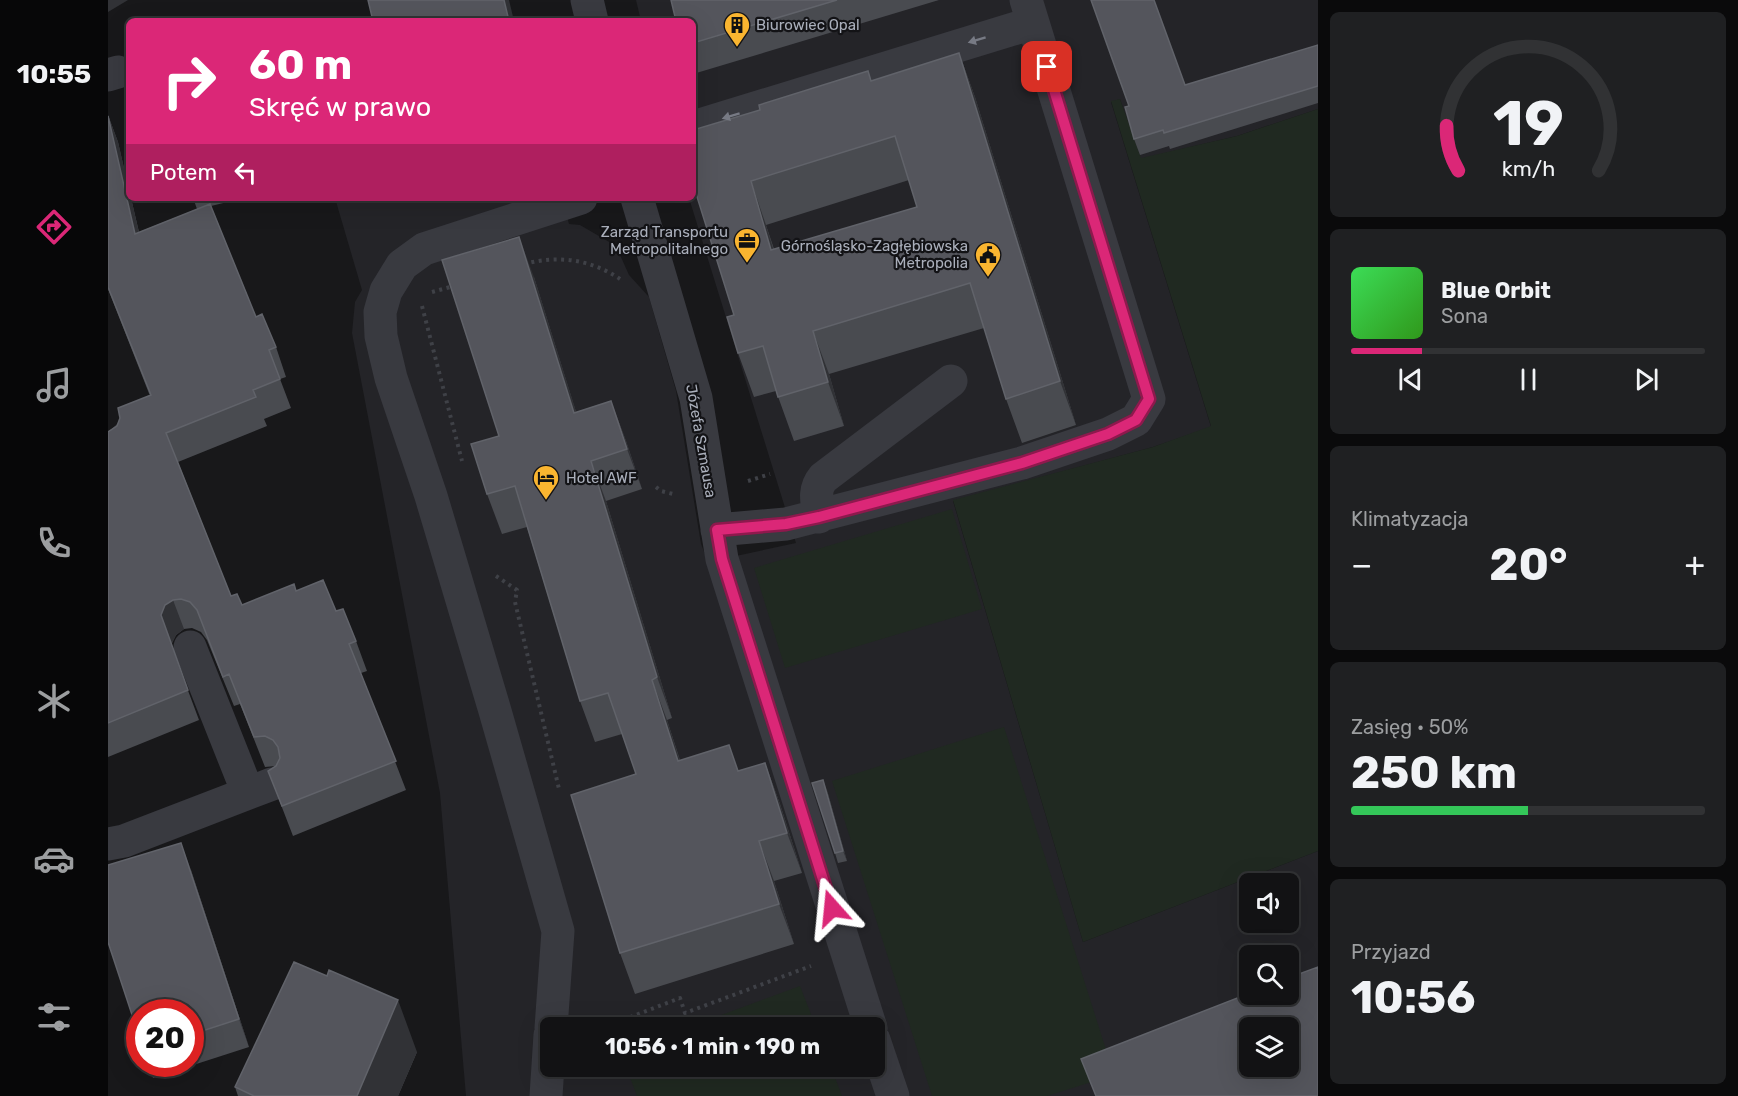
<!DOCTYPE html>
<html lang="pl">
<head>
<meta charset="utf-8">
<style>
	:root { --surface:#121214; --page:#1f2022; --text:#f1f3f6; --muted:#9c9ea0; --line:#313234; --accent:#db2777 }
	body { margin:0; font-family:Rubik,sans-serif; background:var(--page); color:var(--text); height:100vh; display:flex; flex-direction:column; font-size:22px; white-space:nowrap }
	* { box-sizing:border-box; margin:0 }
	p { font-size:20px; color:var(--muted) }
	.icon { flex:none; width:33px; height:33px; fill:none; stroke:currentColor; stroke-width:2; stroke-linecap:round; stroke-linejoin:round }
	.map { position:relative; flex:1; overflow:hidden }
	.panel { display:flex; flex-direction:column; gap:12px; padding:12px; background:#0a0a0b; width:420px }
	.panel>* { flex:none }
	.banner { position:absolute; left:18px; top:18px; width:570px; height:183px; border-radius:9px; box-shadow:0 6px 24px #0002,0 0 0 2px var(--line); background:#db2777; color:#fff; overflow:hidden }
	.fabs { position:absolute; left:1131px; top:873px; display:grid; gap:12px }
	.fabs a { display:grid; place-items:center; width:60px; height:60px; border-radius:9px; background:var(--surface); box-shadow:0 6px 24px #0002,0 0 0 2px var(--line); font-size:30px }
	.speed { position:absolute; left:18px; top:999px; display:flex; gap:12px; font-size:30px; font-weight:700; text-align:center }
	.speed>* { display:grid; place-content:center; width:78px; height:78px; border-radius:50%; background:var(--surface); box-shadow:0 6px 24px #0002,0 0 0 2px var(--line); line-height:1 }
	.speed .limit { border:9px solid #d22; background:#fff; color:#111 }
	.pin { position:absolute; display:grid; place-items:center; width:51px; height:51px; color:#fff; margin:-26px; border-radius:12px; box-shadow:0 3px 9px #0006 }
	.me { position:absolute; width:66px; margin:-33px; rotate:342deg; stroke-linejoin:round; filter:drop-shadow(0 0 4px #0008) }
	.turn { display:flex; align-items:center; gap:21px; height:126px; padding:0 24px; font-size:27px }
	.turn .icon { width:78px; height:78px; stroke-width:2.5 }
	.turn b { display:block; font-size:42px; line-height:51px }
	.then { display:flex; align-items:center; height:57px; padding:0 24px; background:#0003; gap:12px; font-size:22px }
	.big { font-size:45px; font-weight:700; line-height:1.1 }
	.panel .tile { flex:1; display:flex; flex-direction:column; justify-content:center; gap:9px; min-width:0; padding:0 21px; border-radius:9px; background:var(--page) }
	.panel .dial { align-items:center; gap:0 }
	.dial svg { height:156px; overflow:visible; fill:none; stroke:var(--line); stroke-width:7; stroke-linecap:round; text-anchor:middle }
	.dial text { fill:var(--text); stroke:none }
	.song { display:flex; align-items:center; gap:18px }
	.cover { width:72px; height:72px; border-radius:9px; background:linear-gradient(135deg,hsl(130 70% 55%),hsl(110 70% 35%)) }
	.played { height:6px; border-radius:3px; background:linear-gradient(90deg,var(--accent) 20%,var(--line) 20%) }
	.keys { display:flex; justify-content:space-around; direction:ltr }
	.heat { display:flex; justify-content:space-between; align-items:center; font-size:33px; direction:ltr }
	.charge { height:9px; border-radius:4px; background:linear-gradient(90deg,#34c759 50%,var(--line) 0) }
	.trip { position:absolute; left:432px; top:1017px; width:345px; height:60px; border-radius:9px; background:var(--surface); box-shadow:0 6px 24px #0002,0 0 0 2px var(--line); font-weight:700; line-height:60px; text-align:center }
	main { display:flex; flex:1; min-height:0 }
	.dock { display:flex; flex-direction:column; width:108px; justify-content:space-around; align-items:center; background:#070708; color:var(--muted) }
	.dock .icon { width:42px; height:42px }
	.dock .current { color:var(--accent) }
	.dock b { font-size:27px; color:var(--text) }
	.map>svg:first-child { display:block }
	.built { fill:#242428; fill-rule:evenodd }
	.green { fill:#202921 }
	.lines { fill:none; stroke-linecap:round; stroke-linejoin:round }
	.path { stroke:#3f4147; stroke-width:4; stroke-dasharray:3 4.5; stroke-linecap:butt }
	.minor { stroke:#393a40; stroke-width:33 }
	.wall { fill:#494b50; fill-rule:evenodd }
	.shaded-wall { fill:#313236 }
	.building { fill:#54555c; stroke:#61636a; stroke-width:1.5; fill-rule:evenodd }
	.oneway { fill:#777a84 }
	.route-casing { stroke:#8e194d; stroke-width:15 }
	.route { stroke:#db2777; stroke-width:10 }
	.labels { text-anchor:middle; stroke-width:4.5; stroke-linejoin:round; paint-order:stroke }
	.poi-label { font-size:15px; fill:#aaafbb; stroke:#131316; text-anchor:start }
	.street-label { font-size:15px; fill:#aaafbb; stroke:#131316 }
</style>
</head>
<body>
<main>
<nav class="dock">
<b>10:55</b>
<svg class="icon current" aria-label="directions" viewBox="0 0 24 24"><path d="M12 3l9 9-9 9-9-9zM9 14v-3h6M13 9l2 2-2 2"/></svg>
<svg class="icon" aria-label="music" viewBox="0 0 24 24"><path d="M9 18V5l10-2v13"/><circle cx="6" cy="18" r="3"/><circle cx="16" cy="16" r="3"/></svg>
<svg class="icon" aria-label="phone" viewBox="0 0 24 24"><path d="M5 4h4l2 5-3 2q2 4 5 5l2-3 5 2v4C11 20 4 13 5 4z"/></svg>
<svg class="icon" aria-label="climate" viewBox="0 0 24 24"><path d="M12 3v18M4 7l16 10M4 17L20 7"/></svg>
<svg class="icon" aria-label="car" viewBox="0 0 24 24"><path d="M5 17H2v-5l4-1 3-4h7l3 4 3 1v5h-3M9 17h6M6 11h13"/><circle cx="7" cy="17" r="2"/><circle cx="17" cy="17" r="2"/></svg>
<svg class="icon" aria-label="filters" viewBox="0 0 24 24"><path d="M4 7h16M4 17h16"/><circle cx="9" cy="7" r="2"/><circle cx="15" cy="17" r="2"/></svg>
</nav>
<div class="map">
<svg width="1210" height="1096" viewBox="0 0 1210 1096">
	<rect width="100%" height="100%" fill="#18181a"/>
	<path class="built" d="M528,0H1210V109L1129,136L1032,159L1012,99L1003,102L1103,427L1045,447L845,501L975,942L1210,851V1096H358L332,793L244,333L247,302L254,290L227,198H454L461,224L472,225L508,246L521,275L541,297L568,391L593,544L600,562L688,543L581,198H585V21H533ZM1142,884H1180V922H1142ZM1142,956H1180V994H1142ZM442,1028H766V1066H442ZM1142,1028H1180V1066H1142Z"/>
	<path class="green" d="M1012,99L1033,158L1129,136L1210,109V851L975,942L845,500L1045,447L1103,426L1003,101Z
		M844,509L874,609L677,668L646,568Z
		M896,727L1006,1075L939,1096H824L724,781Z
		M692,986L708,1027H581Z
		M518,1067H723L734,1096H529Z"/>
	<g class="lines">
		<path class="path" d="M416,264C450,255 482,259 512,279
			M324,292L346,286
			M314,306L354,461
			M640,481L662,474
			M548,487L553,491L565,494
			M388,576L409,590L407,602L451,789
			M494,1028L572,998L577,1013L703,966"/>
		<path class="minor" d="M479,0L484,21
			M0,75L10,72
			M585,127L925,23
			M529,198L588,398L614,559L763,1028
			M711,517C709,503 705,490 715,478L843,381
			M609,530L678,524L914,463L1000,434L1028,420L1041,399L918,0
			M82,647L140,793
			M0,844L16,841L164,784
			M443,1028L450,931L387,711L323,496L283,378L273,336L272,312L278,291L294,265L316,249L473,198
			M766,1040L785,1096
			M438,1096L442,1035"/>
	</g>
	<path class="wall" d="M563,0H831L585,74V21Z
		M1210,45V103L1062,149L1061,146L1032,155L1026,139L1021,106L1077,85Z
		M851,53L867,97L968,425L914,443L898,399L876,328L721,374L736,426L686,441L668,391L646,397L630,353L626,315L585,184L764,81ZM801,180L809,207L666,249L658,225Z
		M0,115L10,142L21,190V198H23L31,232L89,209L85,198H136L103,206L148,317L168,347L178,377L172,379L183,408L156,419L159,426L70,462L123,596L134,605L188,591L228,611L248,641L259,671L253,673L298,790L185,836L160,771L168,766L157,767L132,704L126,706L99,640L93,632L84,628L76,629L68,635L63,645L91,720L0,757V432L42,396L0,289Z
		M426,277L468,412L503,401L518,441L534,489L498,501L564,718L559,720L572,760L631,771L657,763L672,804L694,873L666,881L686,944L527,994L512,953L528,774L514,734L487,742L472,701L419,527L394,534L379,494Z
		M719,790L739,861L730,863L727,853Z
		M83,870L141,1047L45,1078L40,1064H82Z
		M309,1052L290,1096H130L127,1087Z"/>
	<path class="shaded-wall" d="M0,0H20L0,12Z
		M396,0H401L406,21H401Z
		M851,53L867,97L968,425L952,381Z
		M0,115L10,142L21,190V198H23L38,263L27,234Z
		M643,181L658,225L679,294L663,250Z
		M411,237L426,277L481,453L466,413Z
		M705,331L721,374L736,426L720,382Z
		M503,401L518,441L534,489L519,449Z
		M483,461L498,501L564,718L549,677Z
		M65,600L76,629L68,635L63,645L53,615L57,605Z
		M544,680L559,720L585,801L570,761Z
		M657,763L672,804L694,873L679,833Z
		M715,780L719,790L739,861L735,851Z
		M651,841L666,881L686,944L671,904Z
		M73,843L83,870L141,1047L131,1019Z
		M290,1000L309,1052L290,1096H249Z"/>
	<path class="building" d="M260,0H396L401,21H265Z
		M563,0H729L585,43V21H568Z
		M983,0H1046L1077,85L1210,45V86L1056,133L1055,130L1026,139L1017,107L1021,106Z
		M851,53L952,381L898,399L862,283L705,331L720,382L670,397L655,346L630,353L619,317L626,315L585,184V130L652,110L651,105L760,71L763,81ZM787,136L809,207L663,250L643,181Z
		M0,116L27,234L102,204L148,317L154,314L168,347L161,350L172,379L145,390L148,397L58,433L123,596L129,594L134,605L186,584L188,591L215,580L228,611L235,609L248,641L241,644L288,761L174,806L160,771L168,766L172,758L170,747L165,740L157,736L146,737L121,674L115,677L89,610L82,602L73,599L65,600L57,605L53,615L80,690L0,723V432L9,426L12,418L10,408L43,395L0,287Z
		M411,237L466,413L503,401L519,449L483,461L549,677L544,680L570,761L621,745L630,771L657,763L679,833L651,841L671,904L512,953L463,795L528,774L500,693L472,701L407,486L379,494L363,444L391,436L334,260Z
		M715,780L735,851L727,853L704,783Z
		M73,843L131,1019L82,1035V1012H32V1039L0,942V865Z
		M186,962L219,976L221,970L290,1000L249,1096H146L127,1087Z
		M1210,967V1096H988L973,1059L1142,993V994H1180V978ZM1142,1028H1180V1066H1142Z"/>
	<defs><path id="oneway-solid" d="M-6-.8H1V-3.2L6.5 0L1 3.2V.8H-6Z" transform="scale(1.5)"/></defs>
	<g class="oneway">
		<use href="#oneway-solid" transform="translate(869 40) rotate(163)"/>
		<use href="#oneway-solid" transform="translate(623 116) rotate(163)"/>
	</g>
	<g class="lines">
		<g class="route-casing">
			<path id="route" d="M724,908L614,559L609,530L678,524L711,517L914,463L1000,434L1028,420L1041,399L939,67"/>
		</g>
		<use href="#route" class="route"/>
	</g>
	<defs>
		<g id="building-pin" transform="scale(1.35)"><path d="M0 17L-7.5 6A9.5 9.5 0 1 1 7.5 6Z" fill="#fab530" stroke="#131316"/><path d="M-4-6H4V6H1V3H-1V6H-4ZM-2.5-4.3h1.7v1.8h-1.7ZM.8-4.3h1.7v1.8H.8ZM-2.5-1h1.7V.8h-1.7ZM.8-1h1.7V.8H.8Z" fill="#111"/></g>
		<g id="office-pin" transform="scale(1.35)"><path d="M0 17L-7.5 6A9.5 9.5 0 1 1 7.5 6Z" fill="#fab530" stroke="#131316"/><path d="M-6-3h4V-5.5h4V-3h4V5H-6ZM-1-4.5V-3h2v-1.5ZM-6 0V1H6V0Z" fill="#111"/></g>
		<g id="civic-pin" transform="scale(1.35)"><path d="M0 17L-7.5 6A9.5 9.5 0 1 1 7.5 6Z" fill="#fab530" stroke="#131316"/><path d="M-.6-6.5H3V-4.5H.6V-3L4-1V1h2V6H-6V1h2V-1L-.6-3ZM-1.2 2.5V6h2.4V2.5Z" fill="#111"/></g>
		<g id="hotel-pin" transform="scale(1.35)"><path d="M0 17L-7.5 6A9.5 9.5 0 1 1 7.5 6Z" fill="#fab530" stroke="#131316"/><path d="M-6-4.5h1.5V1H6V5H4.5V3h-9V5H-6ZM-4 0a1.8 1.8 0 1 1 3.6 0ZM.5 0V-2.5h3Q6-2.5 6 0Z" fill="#111"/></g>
	</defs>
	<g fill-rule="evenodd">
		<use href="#building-pin" x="629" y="25"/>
		<use href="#office-pin" x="639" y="241"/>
		<use href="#civic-pin" x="880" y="255"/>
		<use href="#hotel-pin" x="438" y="478"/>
	</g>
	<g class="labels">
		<g class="poi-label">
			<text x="648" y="30">Biurowiec Opal</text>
			<text x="620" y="237" text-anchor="end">Zarząd Transportu<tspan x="620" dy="17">Metropolitalnego</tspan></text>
			<text x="860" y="251" text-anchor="end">Górnośląsko-Zagłębiowska<tspan x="860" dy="17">Metropolia</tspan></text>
			<text x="458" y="483">Hotel AWF</text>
		</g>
		<g class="street-label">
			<text transform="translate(593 441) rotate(80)" y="5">Józefa Szmausa</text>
		</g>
	</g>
</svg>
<div class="fabs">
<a><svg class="icon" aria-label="sound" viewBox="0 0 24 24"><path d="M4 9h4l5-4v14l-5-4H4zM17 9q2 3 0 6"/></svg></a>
<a><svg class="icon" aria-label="search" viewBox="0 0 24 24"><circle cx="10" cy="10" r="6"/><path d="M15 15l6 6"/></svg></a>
<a><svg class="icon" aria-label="layers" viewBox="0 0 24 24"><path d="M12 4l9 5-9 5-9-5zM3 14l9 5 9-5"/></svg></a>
</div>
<div class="speed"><div class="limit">20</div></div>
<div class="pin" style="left:939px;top:67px;background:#d93025"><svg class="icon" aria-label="arrive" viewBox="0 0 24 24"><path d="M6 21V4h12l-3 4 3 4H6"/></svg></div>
<svg class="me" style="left:724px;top:908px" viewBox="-20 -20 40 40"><path d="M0-17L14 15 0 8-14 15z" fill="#db2777" stroke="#fff" stroke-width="4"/></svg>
<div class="trip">10:56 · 1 min · 190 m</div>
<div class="banner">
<div class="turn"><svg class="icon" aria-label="right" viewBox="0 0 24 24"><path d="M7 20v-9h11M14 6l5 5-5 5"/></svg><div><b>60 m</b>Skręć w prawo</div></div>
<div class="then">Potem<svg class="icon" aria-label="left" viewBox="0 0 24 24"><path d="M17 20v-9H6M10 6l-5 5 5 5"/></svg></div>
</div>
</div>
<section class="panel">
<div class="tile dial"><svg viewBox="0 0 100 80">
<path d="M14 69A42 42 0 1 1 86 69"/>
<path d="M14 69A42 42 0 0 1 8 46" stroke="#db2777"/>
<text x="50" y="56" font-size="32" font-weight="700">19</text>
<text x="50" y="72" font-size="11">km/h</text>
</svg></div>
<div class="tile">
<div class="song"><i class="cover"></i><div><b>Blue Orbit</b><p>Sona</p></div></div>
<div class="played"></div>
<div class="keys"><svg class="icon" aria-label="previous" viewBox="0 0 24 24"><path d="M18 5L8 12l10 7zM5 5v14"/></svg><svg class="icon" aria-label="pause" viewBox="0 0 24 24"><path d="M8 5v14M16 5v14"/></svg><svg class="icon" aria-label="next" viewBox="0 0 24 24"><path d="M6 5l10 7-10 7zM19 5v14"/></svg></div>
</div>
<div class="tile"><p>Klimatyzacja</p>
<div class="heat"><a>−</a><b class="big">20°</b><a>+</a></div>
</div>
<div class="tile"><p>Zasięg · 50%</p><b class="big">250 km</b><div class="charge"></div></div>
<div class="tile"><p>Przyjazd</p><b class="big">10:56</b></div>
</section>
</main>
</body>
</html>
